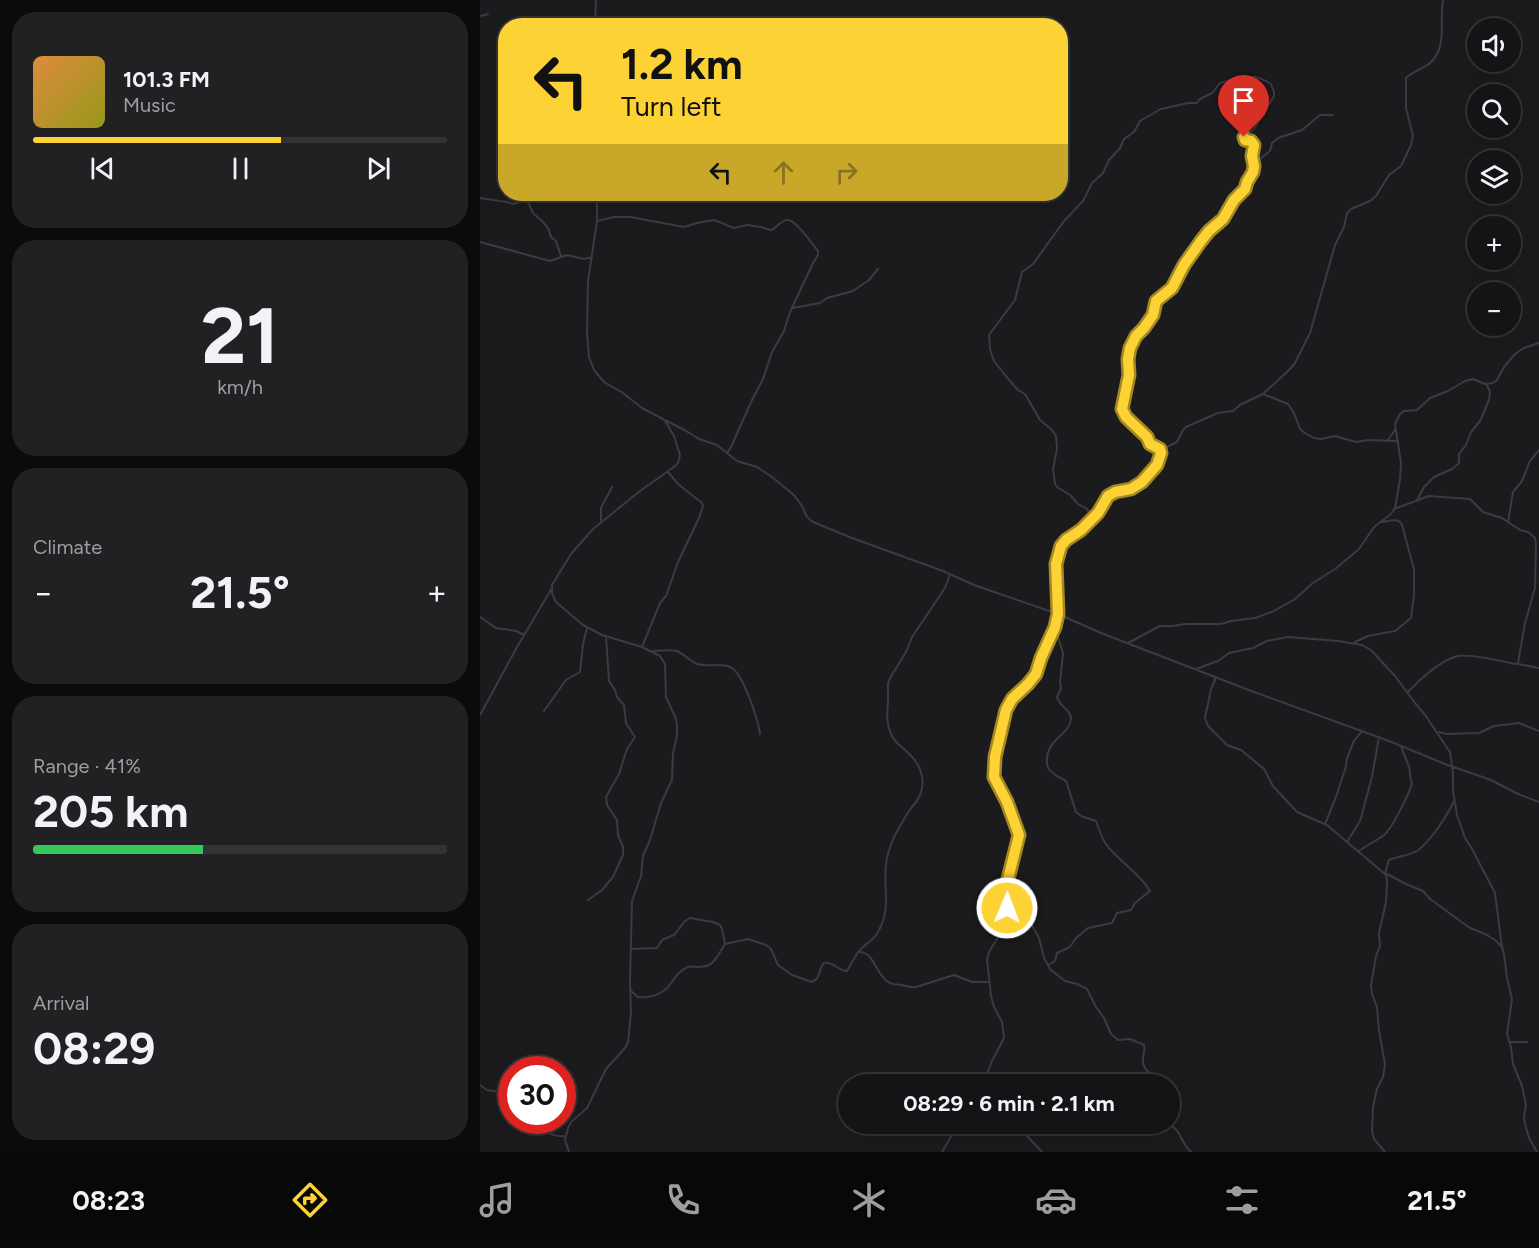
<!DOCTYPE html>
<html lang="en">
<head>
<meta charset="utf-8">
<style>
	:root { --surface:#141416; --page:#212123; --text:#f1f3f6; --muted:#9d9ea1; --line:#333335; --accent:#fcd234 }
	body { margin:0; font-family:Figtree,sans-serif; background:var(--page); color:var(--text); height:100vh; display:flex; flex-direction:column; font-size:22px; white-space:nowrap }
	* { box-sizing:border-box; margin:0 }
	p { font-size:20px; color:var(--muted) }
	.icon { flex:none; width:33px; height:33px; fill:none; stroke:currentColor; stroke-width:2; stroke-linecap:round; stroke-linejoin:round }
	.map { position:relative; flex:1; overflow:hidden }
	.side { display:flex; flex-direction:column; gap:12px; padding:12px; background:#0b0b0c; width:480px }
	.side>* { flex:none }
	.guide { position:absolute; left:18px; top:18px; width:570px; height:183px; border-radius:24px; box-shadow:0 6px 24px #0002,0 0 0 2px var(--line); background:#fcd234; color:#111; overflow:hidden }
	.buttons { position:absolute; left:987px; top:18px; display:grid; gap:12px }
	.buttons a { display:grid; place-items:center; width:54px; height:54px; border-radius:50%; background:var(--surface); box-shadow:0 6px 24px #0002,0 0 0 2px var(--line); font-size:30px }
	.speed { position:absolute; left:18px; top:1056px; display:flex; gap:12px; font-size:30px; font-weight:700; text-align:center }
	.speed>* { display:grid; place-content:center; width:78px; height:78px; border-radius:50%; background:var(--surface); box-shadow:0 6px 24px #0002,0 0 0 2px var(--line); line-height:1 }
	.speed .limit { border:9px solid #d22; background:#fff; color:#111 }
	.pin { position:absolute; display:grid; place-items:center; width:51px; height:51px; color:#fff; margin:-62px -26px; border-radius:50% 50% 50% 0; rotate:-45deg; box-shadow:0 0 6px #0007 }
	.pin .icon { rotate:45deg }
	.me { position:absolute; width:66px; margin:-33px; rotate:1deg; stroke-linejoin:round; filter:drop-shadow(0 0 4px #0008) }
	.turn { display:flex; align-items:center; gap:21px; height:126px; padding:0 24px; font-size:27px }
	.turn .icon { width:78px; height:78px; stroke-width:2.5 }
	.turn b { display:block; font-size:42px; line-height:51px }
	.lanes { display:flex; align-items:center; height:57px; padding:0 24px; background:#0003; justify-content:center; gap:30px; direction:ltr }
	.lanes .off { opacity:.35 }
	.big { font-size:45px; font-weight:700; line-height:1.1 }
	.side .widget { flex:1; display:flex; flex-direction:column; justify-content:center; gap:9px; min-width:0; padding:0 21px; border-radius:24px; background:var(--page) }
	.side .dial { align-items:center; gap:0 }
	.dial b { font-size:78px; line-height:1 }
	.song { display:flex; align-items:center; gap:18px }
	.cover { width:72px; height:72px; border-radius:9px; background:linear-gradient(135deg,hsl(30 70% 55%),hsl(60 70% 35%)) }
	.played { height:6px; border-radius:3px; background:linear-gradient(90deg,var(--accent) 60%,var(--line) 60%) }
	.keys { display:flex; justify-content:space-around; direction:ltr }
	.heat { display:flex; justify-content:space-between; align-items:center; font-size:33px; direction:ltr }
	.charge { height:9px; border-radius:4px; background:linear-gradient(90deg,#34c759 41%,var(--line) 0) }
	.trip { position:absolute; left:358px; top:1074px; width:342px; height:60px; border-radius:30px; background:var(--surface); box-shadow:0 6px 24px #0002,0 0 0 2px var(--line); font-weight:700; line-height:60px; text-align:center }
	.tabs { display:flex; height:96px; justify-content:space-around; align-items:center; background:#080809; color:var(--muted) }
	.tabs .icon { width:42px; height:42px }
	.tabs .active { color:var(--accent) }
	.tabs b { font-size:27px; color:var(--text) }
	main { display:flex; flex:1; min-height:0 }
	.map>svg:first-child { display:block }
	.lines { fill:none; stroke-linecap:round; stroke-linejoin:round }
	.street { stroke:#3b3c42; stroke-width:2 }
	.route-casing { stroke:#a48822; stroke-width:15 }
	.route { stroke:#fcd234; stroke-width:10 }
</style>
</head>
<body>
<main>
<section class="side">
<div class="widget">
<div class="song"><i class="cover"></i><div><b>101.3 FM</b><p>Music</p></div></div>
<div class="played"></div>
<div class="keys"><svg class="icon" aria-label="previous" viewBox="0 0 24 24"><path d="M18 5L8 12l10 7zM5 5v14"/></svg><svg class="icon" aria-label="pause" viewBox="0 0 24 24"><path d="M8 5v14M16 5v14"/></svg><svg class="icon" aria-label="next" viewBox="0 0 24 24"><path d="M6 5l10 7-10 7zM19 5v14"/></svg></div>
</div>
<div class="widget dial"><b>21</b><p>km/h</p></div>
<div class="widget"><p>Climate</p>
<div class="heat"><a>−</a><b class="big">21.5°</b><a>+</a></div>
</div>
<div class="widget"><p>Range · 41%</p><b class="big">205 km</b><div class="charge"></div></div>
<div class="widget"><p>Arrival</p><b class="big">08:29</b></div>
</section>
<div class="map">
<svg width="1059" height="1152" viewBox="0 0 1059 1152">
	<rect width="100%" height="100%" fill="#1b1b1d"/>
	<g class="lines">
		<path class="street" d="M0,16L8,14
			M115,26L116,0
			M41,194L42,198L49,204L53,213L62,221L68,228L71,237L76,241L81,256
			M0,198L27,202L33,204L37,203L40,197
			M117,221L134,217H150L204,227L217,223L234,220L254,228L267,225L281,227L291,230C296,228 302,220 307,220C316,219 332,244 338,251V255L333,263L310,312L304,331L292,352L283,379L272,400L251,447L247,453
			M0,242L70,261L87,255L104,259L112,257
			M313,308L340,303L347,298L373,291L389,280L398,269
			M783,394L808,404L814,413L820,429L825,433L834,438L841,439L855,436L876,442L888,440L916,441
			M185,420L208,432L219,439L237,445L257,461L277,467L292,477L314,495L322,506L327,517L333,522L372,538L463,571L494,585L578,614L621,633L774,692L909,741L965,764L1011,780L1038,794L1059,802
			M908,440L915,430
			M681,452L679,448L670,444L666,435L646,417L642,409L649,375L648,359L652,344L673,315L676,301L692,288L704,265L729,231L746,216L754,200L765,189L767,182L773,174L776,162L790,151L792,143L798,138L822,130L840,115H853
			M937,500L944,487L954,477L972,469L979,463V454L986,445L991,432L1000,421L1009,400L1010,392L1007,385
			M914,509L949,496L990,499L1003,512L1022,518L1040,530L1048,532L1055,538L1056,544L1055,588L1045,623L1038,663L1035,664C1022,661 990,654 978,656C962,659 939,680 928,692
			M610,520L609,513L607,509L598,504L590,495L577,487L575,484L573,469L577,449L576,436L572,430L560,420L545,394L538,390L529,380L514,361L510,349L509,335L535,300L542,272L553,264L584,221L603,201L612,183L623,173L629,160L640,148L644,139L654,132L660,121L681,109L708,103H717L720,99L732,93L740,83L762,77H776L786,81L791,84L794,92V96L774,129L764,137L765,140L771,141L774,144L772,159L774,166
			M121,521V508L132,487
			M1028,522L1033,492L1042,481L1050,461L1059,450
			M0,617L16,628L36,631L44,635
			M875,642L888,636L915,631L931,618L934,595V569L922,525C919,517 909,521 902,522
			M648,643L680,626H693L705,624H741L751,621L775,618L794,611L815,599L833,583L855,569L879,549L894,527L911,514L915,508L920,479L921,463L915,424L920,414L924,411L937,410L950,398L968,391L985,381L993,379L1005,384L1013,383L1017,380L1024,367L1035,354L1044,348L1059,343
			M162,647L180,603L186,596L198,562L219,518L223,506L222,503L198,484L188,472
			M173,651C181,651 190,649 197,651C204,654 210,661 217,664C228,667 240,663 250,667C263,672 278,720 280,734
			M1038,664L1059,668
			M716,669L738,661L749,653L773,648L787,641L808,637L858,641L882,645L891,650L915,676L935,703L945,715L970,752L973,773V791L977,815L985,838L991,847L1015,893L1022,947
			M734,676L735,680L731,689L725,718L728,726L747,745L761,750L784,769L793,786L817,812L847,825L906,875L907,882L906,902L899,933L900,946L896,956L891,985L892,994L897,1007L899,1031L905,1064L903,1077L897,1089L893,1107L892,1131L894,1139L905,1152
			M64,711L86,680L100,672L103,644L107,628
			M0,715L37,647L72,588
			M959,732L967,734L999,733L1014,726L1039,723L1059,731
			M974,801C967,816 950,842 937,851C928,856 918,856 909,860L905,873L926,884L943,891L950,899L990,928L1005,934L1015,940L1022,947L1024,954L1027,978L1032,999L1027,1034L1031,1047L1033,1064L1042,1086L1046,1105L1044,1117L1045,1124L1049,1138L1057,1152
			M845,824L856,797L866,766L867,758L874,741L882,731
			M867,842L880,821L882,814L892,777L899,737
			M879,851C887,845 896,841 904,835C912,828 930,793 932,783C929,777 931,773 929,767C927,760 923,753 921,746
			M108,900L122,890L133,877L143,855V847L138,835L137,820L127,805L126,797L139,774L147,749L155,737L146,723L144,705L137,697L135,690L129,681L126,636
			M528,912L536,914L550,922L559,938L564,958L570,969L585,981L597,984L607,989L616,1007L624,1018L631,1034L638,1040L650,1039L664,1045C666,1053 662,1053 663,1061C663,1072 676,1077 683,1084
			M151,949L177,948L182,940L194,935L205,921L210,918L233,922L240,925L242,929L245,944L268,939L286,945L291,949L298,965L312,975L332,982C341,979 338,969 344,963C353,961 358,971 367,971L378,952C394,951 395,973 408,982C412,985 417,984 422,985C427,986 430,988 436,987L474,975L492,982H509
			M379,951C384,945 392,941 396,935C414,908 401,886 407,858C410,841 422,822 431,808C449,790 445,767 426,751C420,745 415,743 411,734C406,723 407,714 408,702C408,696 408,690 408,683L410,678L426,652L432,637L465,588L470,574
			M568,965L575,961L577,953L590,947L596,938L608,928L632,923L637,913L651,910L655,903L670,891C659,872 638,861 626,844C621,837 619,829 616,821L601,816L596,812L586,781C582,778 577,777 574,774C568,770 566,765 567,758C569,738 589,735 591,719C592,711 580,707 577,697L581,688L580,683L583,653L575,627
			M151,991L158,997C172,998 183,995 191,983C195,978 198,972 204,969C208,966 213,966 218,967C235,967 237,956 245,944
			M1030,1042H1047
			M480,1079L481,1084
			M503,1084L512,1061L524,1038L522,1022L514,1007L511,996L507,959L509,952L523,929L528,917L526,887L539,835L527,802L514,777L515,757L526,710L532,699L550,683L556,674L561,658L575,627L578,614L576,564L581,546L586,540L599,532L618,512L629,496L635,492L651,489L662,482L676,467L683,449L697,442L703,430L706,427L738,413L753,411L760,405L783,394L809,370L815,363L830,333L855,245L864,227L867,213L871,209L890,201L896,196L909,175L921,166L931,145L933,136L926,108V78C933,71 943,69 950,63C968,47 959,21 963,0
			M0,1085L7,1090L20,1092L32,1098
			M56,1120C63,1132 73,1137 85,1136
			M520,1124L546,1135L562,1152
			M689,1124C700,1129 702,1144 711,1152
			M89,1152L85,1140L88,1128L91,1122L107,1108L126,1069L145,1048L148,1042L151,1013L150,980L152,901L161,876L163,856L170,840L181,803L192,780L193,753L197,735V725L196,719L186,697L185,664L180,656L162,647L122,635L103,625L76,602L72,593V585L91,554L113,529L160,491L194,467L198,463L200,455L194,436L187,424L183,419L162,408L143,393L124,382L114,370L109,357L107,333L108,281L117,221V194
			M462,1152L473,1133L481,1124"/>
	</g>
	<g class="lines">
		<g class="route-casing">
			<path id="route" d="M527,908L526,887L539,835L527,802L514,777L515,757L526,710L532,699L548,684L556,674L561,658L575,627L578,614L576,564L581,546L586,540L601,530L618,513L628,496L635,492L651,489L662,482L677,465L681,453L680,449L670,444L667,437L646,417L642,409L649,375L648,359L650,348L656,336L664,328L673,315L676,301L692,288L704,265L721,241L729,231L743,219L754,200L765,189L767,182L773,172L774,166L772,156L774,145L771,141L765,140L764,137"/>
		</g>
		<use href="#route" class="route"/>
	</g>
</svg>
<div class="buttons">
<a><svg class="icon" aria-label="sound" viewBox="0 0 24 24"><path d="M4 9h4l5-4v14l-5-4H4zM17 9q2 3 0 6"/></svg></a>
<a><svg class="icon" aria-label="search" viewBox="0 0 24 24"><circle cx="10" cy="10" r="6"/><path d="M15 15l6 6"/></svg></a>
<a><svg class="icon" aria-label="layers" viewBox="0 0 24 24"><path d="M12 4l9 5-9 5-9-5zM3 14l9 5 9-5"/></svg></a>
<a>+</a>
<a>−</a>
</div>
<div class="speed"><div class="limit">30</div></div>
<div class="pin" style="left:764px;top:137px;background:#d93025"><svg class="icon" aria-label="arrive" viewBox="0 0 24 24"><path d="M6 21V4h12l-3 4 3 4H6"/></svg></div>
<svg class="me" style="left:527px;top:908px" viewBox="-20 -20 40 40"><circle r="17" fill="#fcd234" stroke="#fff" stroke-width="3"/><path d="M0-11L8 9 0 5-8 9z" fill="#fff"/></svg>
<div class="trip">08:29 · 6 min · 2.1 km</div>
<div class="guide">
<div class="turn"><svg class="icon" aria-label="left" viewBox="0 0 24 24"><path d="M17 20v-9H6M10 6l-5 5 5 5"/></svg><div><b>1.2 km</b>Turn left</div></div>
<div class="lanes"><svg class="icon" aria-label="left" viewBox="0 0 24 24"><path d="M17 20v-9H6M10 6l-5 5 5 5"/></svg><svg class="icon off" aria-label="ahead" viewBox="0 0 24 24"><path d="M12 20V5M6 11l6-6 6 6"/></svg><svg class="icon off" aria-label="right" viewBox="0 0 24 24"><path d="M7 20v-9h11M14 6l5 5-5 5"/></svg></div>
</div>
</div>
</main>
<nav class="tabs">
<b>08:23</b>
<svg class="icon active" aria-label="directions" viewBox="0 0 24 24"><path d="M12 3l9 9-9 9-9-9zM9 14v-3h6M13 9l2 2-2 2"/></svg>
<svg class="icon" aria-label="music" viewBox="0 0 24 24"><path d="M9 18V5l10-2v13"/><circle cx="6" cy="18" r="3"/><circle cx="16" cy="16" r="3"/></svg>
<svg class="icon" aria-label="phone" viewBox="0 0 24 24"><path d="M5 4h4l2 5-3 2q2 4 5 5l2-3 5 2v4C11 20 4 13 5 4z"/></svg>
<svg class="icon" aria-label="climate" viewBox="0 0 24 24"><path d="M12 3v18M4 7l16 10M4 17L20 7"/></svg>
<svg class="icon" aria-label="car" viewBox="0 0 24 24"><path d="M5 17H2v-5l4-1 3-4h7l3 4 3 1v5h-3M9 17h6M6 11h13"/><circle cx="7" cy="17" r="2"/><circle cx="17" cy="17" r="2"/></svg>
<svg class="icon" aria-label="filters" viewBox="0 0 24 24"><path d="M4 7h16M4 17h16"/><circle cx="9" cy="7" r="2"/><circle cx="15" cy="17" r="2"/></svg>
<b>21.5°</b>
</nav>
</body>
</html>
